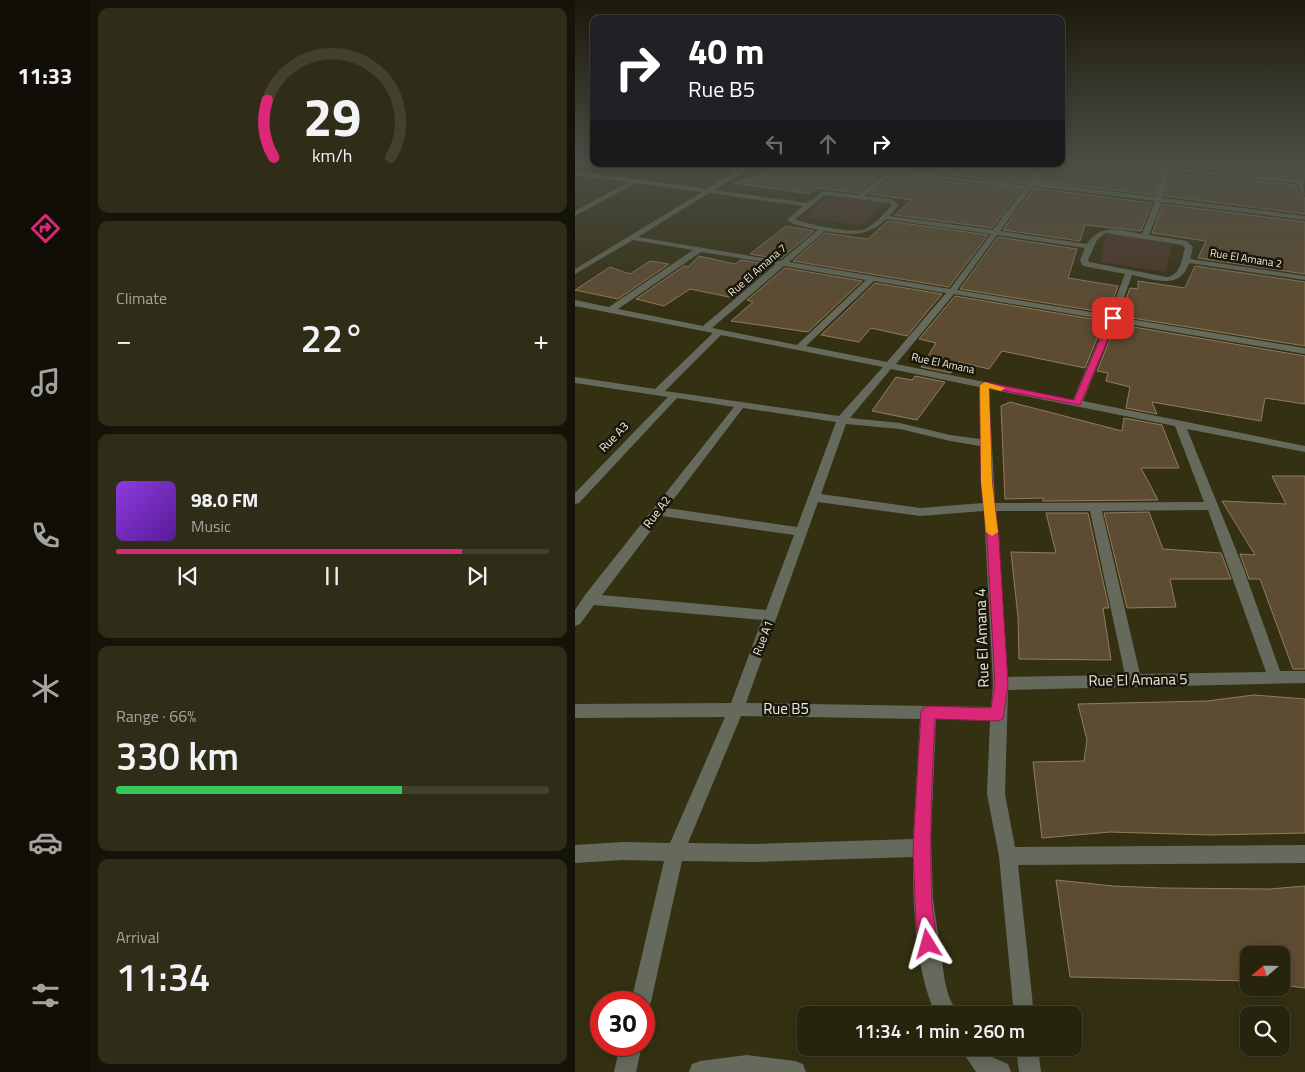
<!DOCTYPE html>
<html lang="en">
<head>
<meta charset="utf-8">
<style>
	:root { --surface:#27240e; --page:#2f2c17; --text:#f1f3f6; --muted:#a4a49e; --line:#43412e; --accent:#db2777 }
	body { margin:0; font-family:"Titillium Web",sans-serif; background:var(--page); color:var(--text); height:100vh; display:flex; flex-direction:column; font-size:19px; white-space:nowrap }
	* { box-sizing:border-box; margin:0 }
	p { font-size:16px; color:var(--muted) }
	.icon { flex:none; width:28px; height:28px; fill:none; stroke:currentColor; stroke-width:2; stroke-linecap:round; stroke-linejoin:round }
	.map { position:relative; flex:1; overflow:hidden }
	.details { display:flex; flex-direction:column; gap:8px; padding:8px; background:#151408; width:485px }
	.details>* { flex:none }
	.top-card { position:absolute; left:15px; top:15px; width:475px; height:152px; border-radius:10px; box-shadow:0 2px 12px #0003,0 0 0 1px var(--line); background:#202124; color:#fff; overflow:hidden }
	.needle { width:32px; rotate:250deg }
	.controls { position:absolute; left:665px; top:946px; display:grid; gap:10px }
	.controls a { display:grid; place-items:center; width:50px; height:50px; border-radius:10px; background:var(--surface); box-shadow:0 2px 12px #0003,0 0 0 1px var(--line); font-size:25px }
	.speed { position:absolute; left:15px; top:991px; display:flex; gap:10px; font-size:25px; font-weight:700; text-align:center }
	.speed>* { display:grid; place-content:center; width:65px; height:65px; border-radius:50%; background:var(--surface); box-shadow:0 2px 12px #0003,0 0 0 1px var(--line); line-height:1 }
	.speed .limit { border:8px solid #d22; background:#fff; color:#111 }
	.pin { position:absolute; display:grid; place-items:center; width:42px; height:42px; color:#fff; margin:-21px; border-radius:10px; box-shadow:0 2px 8px #0006 }
	.me { position:absolute; width:55px; margin:-28px; rotate:352deg; stroke-linejoin:round; filter:drop-shadow(0 0 4px #0008) }
	.turn { display:flex; align-items:center; gap:18px; height:105px; padding:0 15px; font-size:22px }
	.turn .icon { width:65px; height:65px; stroke-width:2.5 }
	.turn b { display:block; font-size:35px; line-height:42px }
	.lanes { display:flex; align-items:center; height:48px; padding:0 15px; background:#0003; justify-content:center; gap:25px; direction:ltr }
	.lanes .off { opacity:.35 }
	.big { font-size:38px; font-weight:600; line-height:1.1 }
	.details .card { flex:1; display:flex; flex-direction:column; justify-content:center; gap:8px; min-width:0; padding:0 18px; border-radius:10px; background:var(--page) }
	.details .dial { align-items:center; gap:0 }
	.dial svg { height:130px; overflow:visible; fill:none; stroke:var(--line); stroke-width:7; stroke-linecap:round; text-anchor:middle }
	.dial text { fill:var(--text); stroke:none }
	.song { display:flex; align-items:center; gap:15px }
	.cover { width:60px; height:60px; border-radius:8px; background:linear-gradient(135deg,hsl(270 70% 55%),hsl(270 70% 35%)) }
	.played { height:5px; border-radius:2px; background:linear-gradient(90deg,var(--accent) 80%,var(--line) 80%) }
	.keys { display:flex; justify-content:space-around; direction:ltr }
	.heat { display:flex; justify-content:space-between; align-items:center; font-size:28px; direction:ltr }
	.charge { height:8px; border-radius:4px; background:linear-gradient(90deg,#34c759 66%,var(--line) 0) }
	.trip { position:absolute; left:222px; top:1006px; width:285px; height:50px; border-radius:10px; background:var(--surface); box-shadow:0 2px 12px #0003,0 0 0 1px var(--line); font-weight:600; line-height:50px; text-align:center }
	main { display:flex; flex:1; min-height:0 }
	.tab-bar { display:flex; flex-direction:column; width:90px; justify-content:space-around; align-items:center; background:#100e06; color:var(--muted) }
	.tab-bar .icon { width:35px; height:35px }
	.tab-bar .current { color:var(--accent) }
	.tab-bar b { font-size:22px; color:var(--text) }
	.map>svg:first-child { display:block }
	.green { fill:#4e3527 }
	.building { fill:#5e4c32; stroke:#907c61 }
	.lines { fill:none; stroke-linecap:round; stroke-linejoin:round }
	.minor { fill:#656a5d; fill-rule:evenodd }
	.route { fill:#db2777; stroke:#8e194d }
	.slow { fill:#f59e0b }
	.labels { text-anchor:middle; stroke-width:5; stroke-linejoin:round; paint-order:stroke }
	.far-street-label { font-size:11px; fill:#eeebda; stroke:#19170b }
	.street-label { font-size:12px; fill:#eeebda; stroke:#19170b }
	.near-street-label { font-size:15px; fill:#eeebda; stroke:#19170b }
</style>
</head>
<body>
<main>
<nav class="tab-bar">
<b>11:33</b>
<svg class="icon current" aria-label="directions" viewBox="0 0 24 24"><path d="M12 3l9 9-9 9-9-9zM9 14v-3h6M13 9l2 2-2 2"/></svg>
<svg class="icon" aria-label="music" viewBox="0 0 24 24"><path d="M9 18V5l10-2v13"/><circle cx="6" cy="18" r="3"/><circle cx="16" cy="16" r="3"/></svg>
<svg class="icon" aria-label="phone" viewBox="0 0 24 24"><path d="M5 4h4l2 5-3 2q2 4 5 5l2-3 5 2v4C11 20 4 13 5 4z"/></svg>
<svg class="icon" aria-label="climate" viewBox="0 0 24 24"><path d="M12 3v18M4 7l16 10M4 17L20 7"/></svg>
<svg class="icon" aria-label="car" viewBox="0 0 24 24"><path d="M5 17H2v-5l4-1 3-4h7l3 4 3 1v5h-3M9 17h6M6 11h13"/><circle cx="7" cy="17" r="2"/><circle cx="17" cy="17" r="2"/></svg>
<svg class="icon" aria-label="filters" viewBox="0 0 24 24"><path d="M4 7h16M4 17h16"/><circle cx="9" cy="7" r="2"/><circle cx="15" cy="17" r="2"/></svg>
</nav>
<section class="details">
<div class="card dial"><svg viewBox="0 0 100 80">
<path d="M14 69A42 42 0 1 1 86 69"/>
<path d="M14 69A42 42 0 0 1 10 34" stroke="#db2777"/>
<text x="50" y="56" font-size="32" font-weight="700">29</text>
<text x="50" y="72" font-size="11">km/h</text>
</svg></div>
<div class="card"><p>Climate</p>
<div class="heat"><a>−</a><b class="big">22°</b><a>+</a></div>
</div>
<div class="card">
<div class="song"><i class="cover"></i><div><b>98.0 FM</b><p>Music</p></div></div>
<div class="played"></div>
<div class="keys"><svg class="icon" aria-label="previous" viewBox="0 0 24 24"><path d="M18 5L8 12l10 7zM5 5v14"/></svg><svg class="icon" aria-label="pause" viewBox="0 0 24 24"><path d="M8 5v14M16 5v14"/></svg><svg class="icon" aria-label="next" viewBox="0 0 24 24"><path d="M6 5l10 7-10 7zM19 5v14"/></svg></div>
</div>
<div class="card"><p>Range · 66%</p><b class="big">330 km</b><div class="charge"></div></div>
<div class="card"><p>Arrival</p><b class="big">11:34</b></div>
</section>
<div class="map">
<svg width="730" height="1072" viewBox="0 0 730 1072">
	<rect width="100%" height="100%" fill="#343012"/>
	<path class="green" d="M252,196L311,203L285,225L229,217Z
		M532,233L597,244L591,272L525,262Z"/>
	<path class="building" d="M563,160H700L714,177L564,162Z
		M710,160H730V178H727Z
		M216,164H255L241,170L240,173L244,176L258,170L272,169L307,173L283,193L242,188L235,194L160,183Z
		M324,164H466L451,184L326,169Z
		M476,164L567,169L586,172L580,195L464,181Z
		M595,173L721,185L725,195L730,198V214L590,196Z
		M320,175L446,190L417,228L320,215L337,200L295,194Z
		M459,188L577,203L566,231L510,225L505,241L428,230Z
		M588,204L730,222V274L623,258L631,241L577,233Z
		M313,221L413,235L374,287L218,261L250,233L293,239Z
		M211,226L239,231L205,259L175,254Z
		M423,237L502,249L493,278L543,286L533,313L385,289Z
		M124,256L160,264L166,260L197,265L159,298L115,289L89,306L61,299L109,266L113,267Z
		M75,261L94,264L43,299L0,290L35,267L55,274Z
		M620,266L730,282V346L545,316L555,288L563,289V281L610,288Z
		M210,268L287,281L233,332L156,321L178,302L172,300Z
		M300,283L367,294L332,336L296,328L284,342L246,335Z
		M380,296L529,321L510,368L427,351L414,369L384,362L376,373L346,367L361,343L344,339Z
		M541,324L730,356V404L690,398L686,421L577,402L582,414L551,408L555,387L531,381L533,373L522,371Z
		M340,376L370,382L342,420L297,411L321,377L337,380Z
		M435,402L547,431L549,418L587,425L604,468H566L583,500L468,501V498L430,499L426,406Z
		M697,476H730V669H718L685,579H674L665,554L680,555L647,501L711,504Z
		M574,512L588,549L646,553L656,579H595L601,607L552,608L529,513Z
		M471,513H513L534,608H528L536,660L444,659L443,617L436,552L481,553Z
		M679,695L730,699V833L635,835L535,832L467,838L458,762L509,761L512,740L503,704L632,701Z
		M481,880L538,886L588,888L695,889L730,886V988L706,985V955H674V981L495,977Z"/>
	<g class="lines">
		<path class="minor" d="M501,160H520L719,179L702,160H708L726,180H730L728,184L730,196L727,194L722,183L594,171L588,198L730,216V220L587,202L574,235L612,241L618,247L615,259L730,276V280L614,263C605,291 579,279 557,275L542,317L730,348V354L540,322L508,401L730,446V452L612,429L668,567L705,671H730V683L433,690L430,794L440,847L730,845V863L443,865L459,1015H439L424,856L412,794L415,721L361,719L356,837L358,899L370,982L374,997L383,1015H361C340,970 338,906 338,857L178,862L107,861L76,1002L73,1009L69,1011V1002H56L89,861L48,860L0,863V845L48,842L95,843L150,717L0,718V704L156,703L187,620L19,605L5,624L0,626V610L10,595L159,407L102,398L4,503L0,504V493L93,397L0,383V377L80,389L138,333L0,306V300L34,307L118,250L58,240L0,274V269L127,192L61,183L0,216V211L54,182L0,175V171L132,189L164,170L130,164L169,167L174,164H181L139,190L232,203L249,191L283,195L312,172L272,167L258,168L245,174L242,172C268,152 298,176 322,165L325,167L323,170L452,186L468,164H474L461,182L581,197L588,170ZM319,173L449,189L418,230L314,216L323,206V204L316,199L290,196ZM458,186L580,201L567,234C545,231 526,222 512,244L425,231ZM134,193L228,206L212,220L218,224L243,230L206,261L63,237ZM250,195L314,203L317,205C309,213 301,224 290,229C276,234 234,225 220,219ZM311,219L416,234L375,289L214,262L250,231C275,235 291,238 311,219ZM531,233L607,245L610,248C607,258 606,275 592,277L514,262L513,260L522,240ZM422,235L510,248L505,260L508,266L550,274L534,315L382,290ZM126,252L201,264L128,326L43,309ZM209,266L291,280L222,345L137,328ZM299,281L371,293L312,362L231,346ZM379,294L532,320L498,400L321,364ZM146,335L308,367L264,416L90,391ZM316,369L404,387L405,439L375,435L325,423L275,418ZM414,389L600,426L629,502L420,503ZM168,408L261,422L222,527L92,508ZM271,424L325,429L375,441L405,446L408,503L345,508L246,494ZM243,502L345,516L409,511L418,684L416,707L171,703ZM633,510L691,672L565,674L527,511ZM421,511H515L550,675L433,677ZM87,516L219,535L191,610L27,595ZM166,716L345,719L338,839L178,844L113,843Z
			M45,1045H67L61,1072H39Z
			M385,1048H409L417,1057L433,1064L436,1072H401Z
			M441,1048H463L466,1072H444Z
			M172,1055L220,1061L228,1064L231,1072H114L117,1064L125,1061Z"/>
	</g>
	<linearGradient id="sky" x2="0" y2="1"><stop stop-color="#1d1a0a"/><stop offset="0.52" stop-color="#4a4e44"/><stop offset="1" stop-color="#4a4e44" stop-opacity="0"/></linearGradient>
	<rect width="730" height="310" fill="url(#sky)"/>
	<path class="route" d="M538,315L542,318L505,405L414,388L417,482L424,538L433,684L428,719L423,721L360,719C357,781 354,842 357,904C358,918 364,938 359,950L353,953L347,950L341,925L338,848L346,712L348,708L354,706L416,708L420,684L412,538L406,482L405,385L410,382L499,400L534,318Z"/>
	<path class="slow" d="M410,382L430,388L426,391L414,388L417,482L423,532L417,536L411,532L406,482L405,385Z"/>
	<g class="labels">
		<g class="far-street-label">
			<text transform="translate(671 258) rotate(9)" y="4">Rue El Amana 2</text>
			<text transform="translate(182 270) rotate(-41)" y="4">Rue El Amana 7</text>
			<text transform="translate(368 363) rotate(12)" y="4">Rue El Amana</text>
		</g>
		<g class="street-label">
			<text transform="translate(39 437) rotate(-46)" y="4">Rue A3</text>
			<text transform="translate(82 512) rotate(-53)" y="4">Rue A2</text>
			<text transform="translate(188 638) rotate(-69)" y="4">Rue A1</text>
		</g>
		<g class="near-street-label">
			<text transform="translate(407 638) rotate(-92)" y="5">Rue El Amana 4</text>
			<text transform="translate(563 680) rotate(-1)" y="5">Rue El Amana 5</text>
			<text x="211" y="714">Rue B5</text>
		</g>
	</g>
</svg>
<div class="controls">
<a><svg class="needle" viewBox="-14 -14 28 28"><path d="M0-13l5 13h-10z" fill="#e53935"/><path d="M0 13l5-13h-10z" fill="#a4a49e"/></svg></a>
<a><svg class="icon" aria-label="search" viewBox="0 0 24 24"><circle cx="10" cy="10" r="6"/><path d="M15 15l6 6"/></svg></a>
</div>
<div class="speed"><div class="limit">30</div></div>
<div class="pin" style="left:538px;top:318px;background:#d93025"><svg class="icon" aria-label="arrive" viewBox="0 0 24 24"><path d="M6 21V4h12l-3 4 3 4H6"/></svg></div>
<svg class="me" style="left:353px;top:944px" viewBox="-20 -20 40 40"><path d="M0-17L14 15 0 8-14 15z" fill="#db2777" stroke="#fff" stroke-width="4"/></svg>
<div class="trip">11:34 · 1 min · 260 m</div>
<div class="top-card">
<div class="turn"><svg class="icon" aria-label="right" viewBox="0 0 24 24"><path d="M7 20v-9h11M14 6l5 5-5 5"/></svg><div><b>40 m</b>Rue B5</div></div>
<div class="lanes"><svg class="icon off" aria-label="left" viewBox="0 0 24 24"><path d="M17 20v-9H6M10 6l-5 5 5 5"/></svg><svg class="icon off" aria-label="ahead" viewBox="0 0 24 24"><path d="M12 20V5M6 11l6-6 6 6"/></svg><svg class="icon" aria-label="right" viewBox="0 0 24 24"><path d="M7 20v-9h11M14 6l5 5-5 5"/></svg></div>
</div>
</div>
</main>
</body>
</html>
